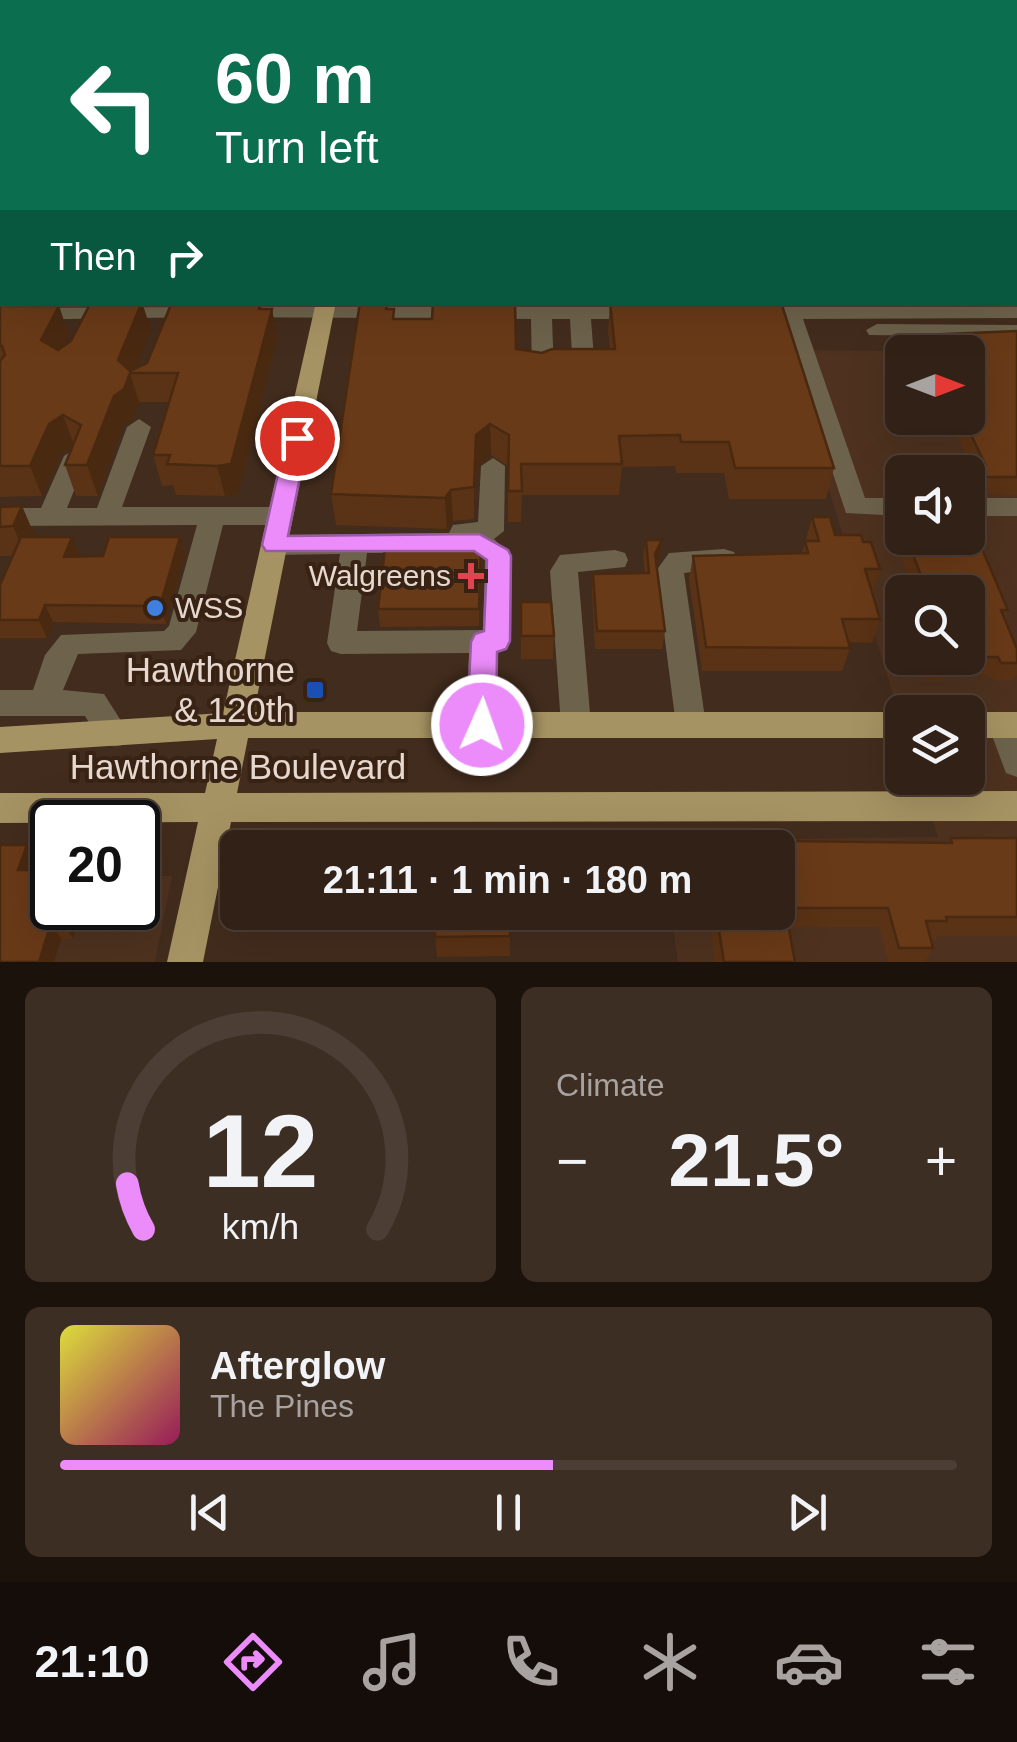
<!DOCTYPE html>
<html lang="en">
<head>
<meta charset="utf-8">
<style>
	:root { --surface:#322116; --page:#3d2e23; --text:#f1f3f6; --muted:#a8a3a1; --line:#4d3e35; --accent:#ec8cfb }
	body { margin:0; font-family:Arial,sans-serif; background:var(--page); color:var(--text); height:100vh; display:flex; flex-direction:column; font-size:38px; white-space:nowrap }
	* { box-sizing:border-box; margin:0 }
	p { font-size:32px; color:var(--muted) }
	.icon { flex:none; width:55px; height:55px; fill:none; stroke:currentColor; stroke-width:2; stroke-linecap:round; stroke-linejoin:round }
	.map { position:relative; height:962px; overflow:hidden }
	.sheet { display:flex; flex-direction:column; gap:25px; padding:25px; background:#1c120c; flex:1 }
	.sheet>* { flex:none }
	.hud { position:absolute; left:0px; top:0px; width:1018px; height:305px; box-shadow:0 10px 40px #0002,0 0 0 2px var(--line); background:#0b6e4f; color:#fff; overflow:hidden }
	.needle { width:65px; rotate:90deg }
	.controls { position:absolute; left:885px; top:335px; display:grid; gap:20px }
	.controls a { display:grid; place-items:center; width:100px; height:100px; border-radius:15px; background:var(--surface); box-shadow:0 10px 40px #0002,0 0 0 2px var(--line); font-size:50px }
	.speed { position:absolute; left:30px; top:800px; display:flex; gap:20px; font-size:50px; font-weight:700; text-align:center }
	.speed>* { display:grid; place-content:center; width:130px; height:130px; border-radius:50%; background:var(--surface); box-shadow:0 10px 40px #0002,0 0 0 2px var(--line); line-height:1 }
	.speed .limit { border:5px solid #111; border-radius:15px; background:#fff; color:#111 }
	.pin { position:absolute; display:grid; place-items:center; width:85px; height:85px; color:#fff; margin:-42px; border:5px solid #fff; border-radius:50%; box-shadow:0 2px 10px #0007 }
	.me { position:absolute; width:110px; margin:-55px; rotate:2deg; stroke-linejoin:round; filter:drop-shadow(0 0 8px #0008) }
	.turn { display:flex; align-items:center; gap:35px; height:210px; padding:0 50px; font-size:45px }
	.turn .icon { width:130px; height:130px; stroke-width:2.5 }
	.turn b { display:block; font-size:70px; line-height:85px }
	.then { display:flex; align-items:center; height:95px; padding:0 50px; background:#0003; gap:20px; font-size:38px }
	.big { font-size:75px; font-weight:800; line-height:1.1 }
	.sheet .widget { flex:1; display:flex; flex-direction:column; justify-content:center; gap:15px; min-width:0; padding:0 35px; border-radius:15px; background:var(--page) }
	.sheet .dial { align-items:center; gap:0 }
	.dial svg { height:260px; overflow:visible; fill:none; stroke:var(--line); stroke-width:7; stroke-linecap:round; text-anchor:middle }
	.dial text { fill:var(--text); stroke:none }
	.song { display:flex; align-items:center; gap:30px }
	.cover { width:120px; height:120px; border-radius:15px; background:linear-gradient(135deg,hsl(60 70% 55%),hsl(330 70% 35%)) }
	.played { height:10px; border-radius:5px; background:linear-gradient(90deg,var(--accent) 55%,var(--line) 55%) }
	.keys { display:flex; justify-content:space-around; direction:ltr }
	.heat { display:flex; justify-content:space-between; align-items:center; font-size:55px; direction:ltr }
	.sheet .tiles { flex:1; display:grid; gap:25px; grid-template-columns:1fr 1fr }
	.widget:last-child { grid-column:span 2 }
	.trip { position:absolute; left:220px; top:830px; width:575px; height:100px; border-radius:15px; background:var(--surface); box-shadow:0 10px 40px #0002,0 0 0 2px var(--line); font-weight:800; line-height:100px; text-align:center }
	.tabs { display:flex; height:160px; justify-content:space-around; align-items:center; background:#140d09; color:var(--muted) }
	.tabs .icon { width:70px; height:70px }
	.tabs .active { color:var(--accent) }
	.tabs b { font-size:45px; color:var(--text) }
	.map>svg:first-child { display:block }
	.built { fill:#4e321f; fill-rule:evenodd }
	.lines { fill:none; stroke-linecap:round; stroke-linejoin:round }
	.minor { fill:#6d634c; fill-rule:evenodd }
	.major { fill:#a69363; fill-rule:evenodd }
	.wall { fill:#5a3215 }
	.shaded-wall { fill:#4a2911 }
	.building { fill:#693a18; stroke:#4a2911; stroke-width:2.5 }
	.route { fill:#ec8cfb; stroke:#995ba3; stroke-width:2.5 }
	.health-dot { fill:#e0444e; stroke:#382213; stroke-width:4 }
	.shop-dot { fill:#3f7fe0; stroke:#382213; stroke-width:4 }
	.transit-dot { fill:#1a4fb4; stroke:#382213; stroke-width:4 }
	.labels { text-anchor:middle; stroke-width:8; stroke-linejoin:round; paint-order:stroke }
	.poi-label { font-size:30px; fill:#e7d8cf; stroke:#382213; text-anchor:end }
	.near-poi-label { font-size:35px; fill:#e7d8cf; stroke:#382213; text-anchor:end }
	.near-street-label { font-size:35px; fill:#e7d8cf; stroke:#382213 }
</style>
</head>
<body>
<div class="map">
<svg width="1017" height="962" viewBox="0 0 1017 962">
	<rect width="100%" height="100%" fill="#422c1d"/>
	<path class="built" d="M785,350L1017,352V962H678L671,913L778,912V848L661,847L660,841L938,837L920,778H968V712H902V723ZM902,352H968V418H902ZM902,472H968V538H902ZM902,592H968V658H902Z
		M138,876H172L155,962H0L52,908H138Z"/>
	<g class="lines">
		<path class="minor" d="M1017,306V318L803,319L865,498H902V516L846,513L782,319H750L740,313L750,307Z
			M200,307L210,313L207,317L0,320V308Z
			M240,307H640L650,313L640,319H591L595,372L584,379L573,372L570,319H552L554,373L543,380L532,373L531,319L233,317L230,313Z
			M877,324L1017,325V337L869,335L866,330Z
			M139,419L151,427L122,507H280L289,510L293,516L289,522L280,525H223L196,632L181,650L78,654L63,690L104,694L130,735L125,744C102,753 96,733 85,716H0V690H33L45,655L61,635L164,631L169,626L197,525L0,526V508H41L64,456L76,448L88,456L67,508H97L127,427Z
			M493,458L505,466L504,531L494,539L512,556L511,641L507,649L498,652L496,725L492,734L481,738L470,734L466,725L469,653L341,654L331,651L327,643L340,554L274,555L265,552L261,545L265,538L274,535L449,533L453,525L478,522L481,466ZM474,552L485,560L483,630L357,631L367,553Z
			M968,498H1017V516H968Z
			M724,549L734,552L737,559L734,566L684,573L706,725L702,734L691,738L680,734L676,725L656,571L669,553Z
			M615,550L625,553L628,560L625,567L578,572L591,725L587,734L576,738L565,734L561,725L550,571L560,555Z
			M1003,712L1014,716L1017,722V777L1006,773L988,725L992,716Z"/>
		<path class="major" d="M383,0H397V2H384Z
			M316,302H336L254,712H902V738H248L237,793L1017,791V821L231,822L203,962H167L198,822L0,823V793H205L217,739L0,753V727L223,713Z
			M966,712H1017V738H968Z"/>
	</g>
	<path class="wall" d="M0,0H137L135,2H2V298H0Z
		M1017,0V293H1015V2Z
		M261,302L262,309H272L277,338L238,494L225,496L176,495L173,485L162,486L153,455L169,402H139L133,419L123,426L98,496H76L65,465L73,446L61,454L42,496L0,497V306H59L69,336L63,346L151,330L135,369Z
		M387,302L388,309L395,319L516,349L542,353L610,349L608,332L610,303L834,468L826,499H729L724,473H676L675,466L622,467L619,495H522L521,522H508V466L491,455L477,466L474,519L453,521L447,529L336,525L331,494Z
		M1017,331V495L979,494L973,481L975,475L949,418H968V352H919L924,335Z
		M22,506L34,537H72L78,557L103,556L180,537L185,555L166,624L53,622L47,638H0V620L13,556H0V507Z
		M812,517L835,535L863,542L880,569L872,592L880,619L872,643L849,642L850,648L842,671H702L689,579L693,556L802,553Z
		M900,517H902V538H968L1008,610L1004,618L1017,649V674L1014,680H992L990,675H945L942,680L900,675L884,628L891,610H902V658H968V592H914L894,535Z
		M646,540H662L659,557L656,564L665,631L662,649H595L592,592L593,574H645L643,557Z
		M481,544L479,626L380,627L378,609Z
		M521,602L554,636L553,659H521Z
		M951,838H1017V936H938L936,940H931L933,948L925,962H888L879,927H788L795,962H715L709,912H778V848H704L706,840L948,843Z
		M27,845L36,861L33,870L52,908H133L130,922H77L73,939H61L54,962Z
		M510,912V956L437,957L435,937Z"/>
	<path class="shaded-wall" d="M123,0H137L135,2H121Z
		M142,302L151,330L134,373H130L139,402L133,419L123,426L98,496L87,465L118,360Z
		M59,306L69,336L51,370L41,340Z
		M272,309L277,338L238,494L225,496L217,466Z
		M63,415L74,445L61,454L42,496L30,466L49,424Z
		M490,424L491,455L477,466L474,519V487L476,435Z
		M451,490L453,521L447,529L445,498Z
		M22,506L35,536L26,556L13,526Z
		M72,537L79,555L71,574L64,557Z
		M180,537L185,555L166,624L160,606Z
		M662,540L659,557L652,571L655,554Z
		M45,605L53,622L47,638L39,620Z
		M27,845L36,861L28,887L18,870Z
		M68,908L77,922L73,939L63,923Z
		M123,908H133L130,922Z
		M51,923L61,939L54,962H39Z"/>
	<path class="building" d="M0,0H123L121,2H2V279H0Z
		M307,0H360L359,2H306Z
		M457,0H1017V155H1015V2H456Z
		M1015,169L1017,172V272H1015Z
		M91,302H142L118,360L130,371L147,363L172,302H260L259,309H272L231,464L217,466L167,464L170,455H153L178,373H130L124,389L114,396L87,465H65L81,425L63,415L49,424L30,466H0V361L5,355L2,346H0V306H59L41,340L58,350L71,341Z
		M360,302H387L386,309H394L393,319H432L433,302H515L516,349L542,353L552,349H615L610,303L781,302L834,468H735L729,442H681L680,435L619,436L622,464H521L522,491H508L509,435L490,424L476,435L474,487L451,490L445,498L331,494Z
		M1017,331V477H986L980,464H985L963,418H968V352H932L924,335Z
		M22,506L13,526L0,527V507Z
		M968,516L1008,610H1001L1017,649V663H1001L998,657H968V592H927L907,538H968Z
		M812,517H830L835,535H861L863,542H871L880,569H865L880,619H842L850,648L706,647L693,556L808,553L805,541H819Z
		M21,537H72L64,557L103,556L109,537H180L160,606L45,605L39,620H0V585Z
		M472,538L481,544L479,609H378L386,539Z
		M646,540H662L655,554L665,631H597L593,574L649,573Z
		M521,602H551L554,636H521Z
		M891,610H902V645Z
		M908,658H948L950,663Z
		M951,838H1017V917H946L947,921H926L933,948H899L888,908H785L795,962H724L716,912H778V848H707L706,840L952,843Z
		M0,845H27L18,870H52V908H68L63,923H51L39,962H0Z
		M436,912H510V936L435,937Z"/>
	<path class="route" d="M297,431L308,438L288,536L479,534L508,550L511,556L510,641L506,649L497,652L496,725L491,733L482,737L472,733L467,725L471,642L475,634L484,631L487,560L474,551H266L262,545L286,438Z"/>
	<path class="health-dot" d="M466 561h10v10h10v10h-10v10h-10v-10h-10v-10h10z"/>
	<circle class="shop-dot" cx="155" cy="608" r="10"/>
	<rect class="transit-dot" x="305" y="680" width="20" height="20" rx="5"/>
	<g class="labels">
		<g class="poi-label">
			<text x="451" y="586">Walgreens</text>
			<text x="175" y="618" text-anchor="start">WSS</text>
		</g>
		<g class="near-poi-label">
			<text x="295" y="682">Hawthorne<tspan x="295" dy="40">&amp; 120th</tspan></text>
		</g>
		<g class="near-street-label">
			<text x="238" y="779">Hawthorne Boulevard</text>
		</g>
	</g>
</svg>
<div class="controls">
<a><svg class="needle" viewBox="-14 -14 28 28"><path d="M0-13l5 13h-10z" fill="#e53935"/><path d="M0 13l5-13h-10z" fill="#a8a3a1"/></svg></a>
<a><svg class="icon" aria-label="sound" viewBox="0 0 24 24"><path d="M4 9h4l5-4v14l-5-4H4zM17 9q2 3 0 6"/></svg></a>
<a><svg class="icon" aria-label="search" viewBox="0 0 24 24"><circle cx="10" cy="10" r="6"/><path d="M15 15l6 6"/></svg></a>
<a><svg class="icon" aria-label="layers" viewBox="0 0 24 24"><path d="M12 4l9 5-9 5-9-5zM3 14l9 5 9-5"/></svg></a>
</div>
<div class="speed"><div class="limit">20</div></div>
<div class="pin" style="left:297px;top:438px;background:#d93025"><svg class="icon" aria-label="arrive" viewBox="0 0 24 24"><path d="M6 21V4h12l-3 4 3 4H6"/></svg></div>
<svg class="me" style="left:482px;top:725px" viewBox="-20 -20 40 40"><circle r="17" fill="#ec8cfb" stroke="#fff" stroke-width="3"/><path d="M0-11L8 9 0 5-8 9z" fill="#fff"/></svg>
<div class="trip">21:11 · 1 min · 180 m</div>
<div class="hud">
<div class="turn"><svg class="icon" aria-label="left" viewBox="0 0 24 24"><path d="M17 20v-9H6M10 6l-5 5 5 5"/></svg><div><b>60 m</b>Turn left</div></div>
<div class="then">Then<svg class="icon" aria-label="right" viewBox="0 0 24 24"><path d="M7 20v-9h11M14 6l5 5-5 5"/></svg></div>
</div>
</div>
<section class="sheet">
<div class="tiles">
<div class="widget dial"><svg viewBox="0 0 100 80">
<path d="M14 69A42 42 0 1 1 86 69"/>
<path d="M14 69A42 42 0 0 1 9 55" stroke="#ec8cfb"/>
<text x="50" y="56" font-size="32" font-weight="700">12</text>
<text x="50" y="72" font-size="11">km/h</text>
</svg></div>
<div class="widget"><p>Climate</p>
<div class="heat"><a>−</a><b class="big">21.5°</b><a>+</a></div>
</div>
<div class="widget">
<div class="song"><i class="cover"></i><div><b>Afterglow</b><p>The Pines</p></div></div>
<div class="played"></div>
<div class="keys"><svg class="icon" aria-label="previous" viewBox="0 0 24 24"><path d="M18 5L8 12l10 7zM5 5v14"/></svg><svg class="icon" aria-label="pause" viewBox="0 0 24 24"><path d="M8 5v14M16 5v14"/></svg><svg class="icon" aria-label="next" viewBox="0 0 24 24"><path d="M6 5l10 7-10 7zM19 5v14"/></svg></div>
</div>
</div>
</section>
<nav class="tabs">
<b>21:10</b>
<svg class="icon active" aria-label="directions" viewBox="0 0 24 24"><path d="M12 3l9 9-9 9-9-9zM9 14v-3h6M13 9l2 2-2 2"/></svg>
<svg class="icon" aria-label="music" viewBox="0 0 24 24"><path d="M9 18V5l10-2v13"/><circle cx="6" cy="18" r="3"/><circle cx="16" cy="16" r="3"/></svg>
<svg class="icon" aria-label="phone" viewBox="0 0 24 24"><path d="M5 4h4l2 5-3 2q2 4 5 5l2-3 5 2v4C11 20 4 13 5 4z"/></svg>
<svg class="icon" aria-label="climate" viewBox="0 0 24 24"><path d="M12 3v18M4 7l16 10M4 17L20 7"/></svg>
<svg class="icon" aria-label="car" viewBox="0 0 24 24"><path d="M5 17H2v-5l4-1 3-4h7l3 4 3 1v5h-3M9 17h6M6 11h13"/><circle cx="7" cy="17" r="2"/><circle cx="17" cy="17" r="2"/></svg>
<svg class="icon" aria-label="filters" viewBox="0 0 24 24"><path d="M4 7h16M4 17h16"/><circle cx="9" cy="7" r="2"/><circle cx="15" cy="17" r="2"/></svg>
</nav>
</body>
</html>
